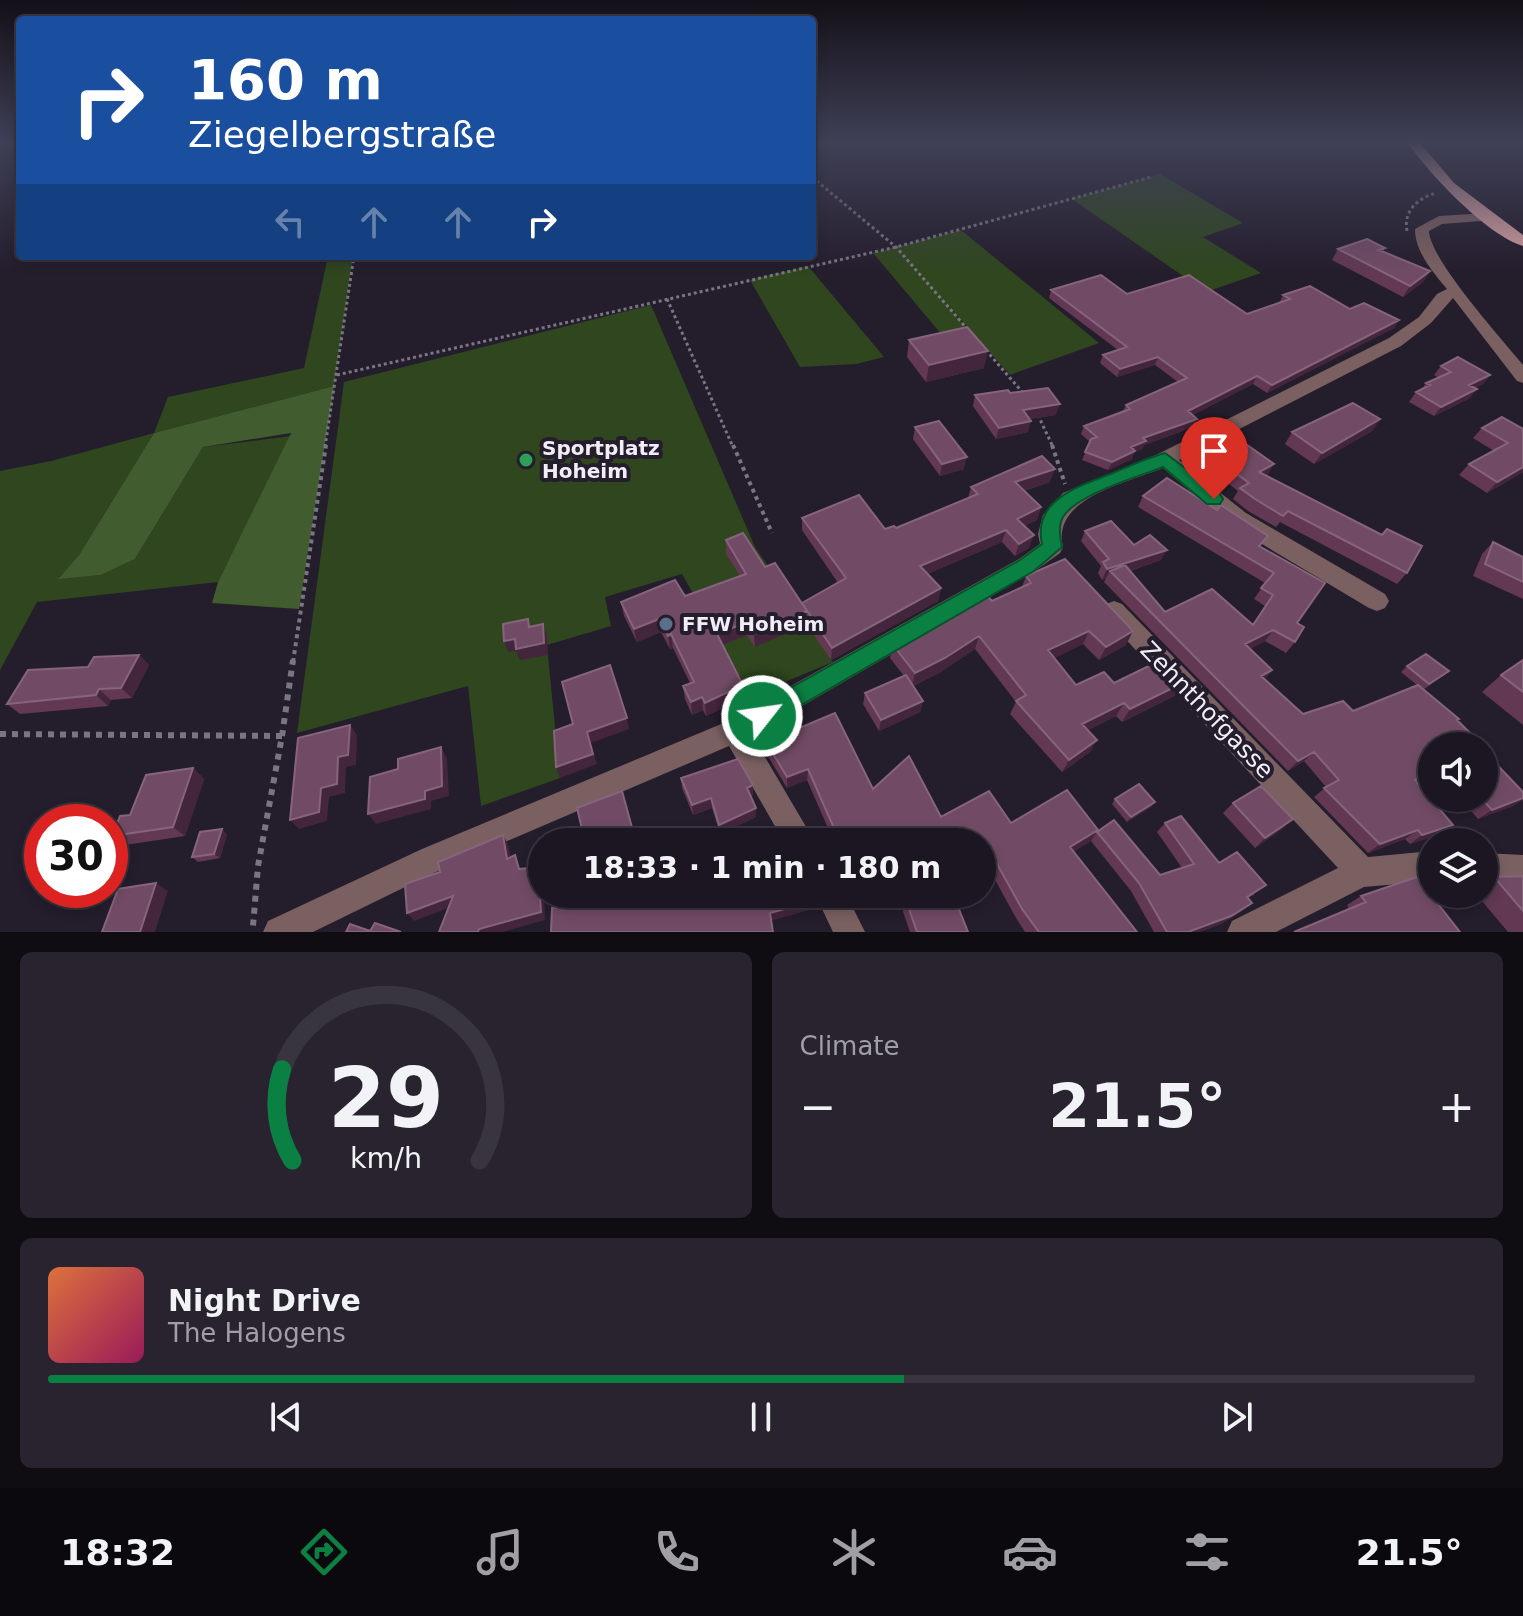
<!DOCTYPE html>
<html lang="en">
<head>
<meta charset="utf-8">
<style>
	:root { --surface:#1b1621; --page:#28232e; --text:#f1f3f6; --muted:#a09fa5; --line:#39353f; --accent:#0b8043 }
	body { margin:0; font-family:"DejaVu Sans",sans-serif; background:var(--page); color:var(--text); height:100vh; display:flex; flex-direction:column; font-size:30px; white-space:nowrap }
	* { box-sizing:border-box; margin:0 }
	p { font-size:26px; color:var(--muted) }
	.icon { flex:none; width:44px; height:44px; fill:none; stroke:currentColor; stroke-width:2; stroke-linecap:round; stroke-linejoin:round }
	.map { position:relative; height:932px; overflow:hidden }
	.side { display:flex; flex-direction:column; gap:20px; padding:20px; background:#0f0c12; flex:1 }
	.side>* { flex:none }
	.guide { position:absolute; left:16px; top:16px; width:800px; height:244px; border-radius:8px; box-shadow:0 4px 12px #0003,0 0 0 2px var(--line); background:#1a4fa0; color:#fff; overflow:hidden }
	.buttons { position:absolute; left:1418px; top:732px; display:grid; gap:16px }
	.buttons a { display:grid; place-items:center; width:80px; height:80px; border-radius:50%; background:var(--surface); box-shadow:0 4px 12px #0003,0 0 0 2px var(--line); font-size:40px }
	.speed { position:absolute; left:24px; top:804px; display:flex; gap:16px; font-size:40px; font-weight:700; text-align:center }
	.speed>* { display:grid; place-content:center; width:104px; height:104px; border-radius:50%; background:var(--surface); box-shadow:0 4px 12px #0003,0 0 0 2px var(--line); line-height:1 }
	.speed .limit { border:12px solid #d22; background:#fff; color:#111 }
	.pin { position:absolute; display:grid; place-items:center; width:68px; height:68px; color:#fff; margin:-82px -34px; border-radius:50% 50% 50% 0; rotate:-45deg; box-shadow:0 0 8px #0007 }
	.pin .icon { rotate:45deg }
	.me { position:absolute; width:88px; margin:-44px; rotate:60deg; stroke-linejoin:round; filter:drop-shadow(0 0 6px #0008) }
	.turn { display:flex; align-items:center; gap:28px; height:168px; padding:0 40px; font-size:36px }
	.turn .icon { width:104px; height:104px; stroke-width:2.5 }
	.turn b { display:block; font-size:56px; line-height:68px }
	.lanes { display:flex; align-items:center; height:76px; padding:0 40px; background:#0003; justify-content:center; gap:40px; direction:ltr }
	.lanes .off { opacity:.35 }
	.big { font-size:60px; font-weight:600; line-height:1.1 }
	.side .card { flex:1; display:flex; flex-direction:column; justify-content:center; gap:12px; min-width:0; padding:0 28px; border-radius:12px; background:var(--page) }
	.side .dial { align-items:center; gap:0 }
	.dial svg { height:208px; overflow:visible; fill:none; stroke:var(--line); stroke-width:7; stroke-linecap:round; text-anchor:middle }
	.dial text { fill:var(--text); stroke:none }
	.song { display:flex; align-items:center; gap:24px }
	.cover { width:96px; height:96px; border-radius:12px; background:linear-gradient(135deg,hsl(20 70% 55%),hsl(330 70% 35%)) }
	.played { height:8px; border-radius:4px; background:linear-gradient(90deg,var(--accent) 60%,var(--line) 60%) }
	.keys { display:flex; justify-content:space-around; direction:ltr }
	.heat { display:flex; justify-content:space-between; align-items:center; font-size:44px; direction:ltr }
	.side .tiles { flex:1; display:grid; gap:20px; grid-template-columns:1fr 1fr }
	.card:last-child { grid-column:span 2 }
	.trip { position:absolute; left:528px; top:828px; width:468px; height:80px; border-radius:40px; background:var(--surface); box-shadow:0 4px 12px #0003,0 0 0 2px var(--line); font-weight:600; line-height:80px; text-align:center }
	.menu { display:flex; height:128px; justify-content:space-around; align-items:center; background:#0b090d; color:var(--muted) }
	.menu .icon { width:56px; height:56px }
	.menu .active { color:var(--accent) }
	.menu b { font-size:36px; color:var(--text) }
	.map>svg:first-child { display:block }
	.green { fill:#2f461e }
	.forest { fill:#415c2e }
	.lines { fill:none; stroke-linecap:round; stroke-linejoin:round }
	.path-far2 { stroke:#7b7582; stroke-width:3; stroke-dasharray:3 3; stroke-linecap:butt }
	.path-far1 { stroke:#7b7582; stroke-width:4; stroke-dasharray:4 4; stroke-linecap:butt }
	.path { stroke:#7b7582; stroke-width:6; stroke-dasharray:6 6; stroke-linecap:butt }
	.minor { fill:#7a6061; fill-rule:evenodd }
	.major { fill:#d69fa1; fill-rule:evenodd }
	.wall { fill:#623853 }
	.shaded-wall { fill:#43253c }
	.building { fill:#714b65; stroke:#86647c; stroke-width:2 }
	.route { fill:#0b8043; stroke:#07532c; stroke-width:2 }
	.leisure-dot { fill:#2e9e5b; stroke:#241d2c; stroke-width:3 }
	.service-dot { fill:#5c6f8a; stroke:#241d2c; stroke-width:3 }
	.labels { text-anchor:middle; stroke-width:8; stroke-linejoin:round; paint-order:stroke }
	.poi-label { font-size:20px; font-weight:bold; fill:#f2edf8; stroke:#241d2c; text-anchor:start }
	.near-street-label { font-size:24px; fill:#f2edf8; stroke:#241d2c }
</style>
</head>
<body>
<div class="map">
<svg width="1523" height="932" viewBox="0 0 1523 932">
	<rect width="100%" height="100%" fill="#241d2c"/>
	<path class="green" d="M1160,174L1243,223L1203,237L1261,273L1206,292L1072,199Z
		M961,230L1099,343L1010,375L942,298L974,336L948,342L873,253Z
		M328,256H353L334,386L154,433L79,555L59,578L101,575L135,559L203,447L291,436L218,582L37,602L0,670V471L51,461L154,433L168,397L304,368Z
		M808,266L884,357L856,364L800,367L750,280Z
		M651,305L755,547L833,662L751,696L682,574L605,597L611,626L547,645L560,778L481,806L468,686L297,733L344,382Z"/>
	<path class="forest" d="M334,386L299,609L212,603L218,582L291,433L203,447L135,559L101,575L58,579L79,555L154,433Z"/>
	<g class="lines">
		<path class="path-far2" d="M812,177L896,247L1024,394
			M1407,231C1403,211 1418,198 1436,193
			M667,299L733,447
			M337,375L896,247L1151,177
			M1038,415L1053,447
			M325,447L354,256"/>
		<path class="path-far1" d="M733,445L772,533
			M1052,445L1065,484
			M293,662L326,445"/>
		<path class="path" d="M0,734L282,736L258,866L253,926
			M282,736L293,660"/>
		<path class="minor" d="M1488,213L1493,214V220L1442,224L1429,231C1430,260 1502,339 1523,365V383L1517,381L1453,298L1431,323L1401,346L1179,460L1246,513L1385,594L1389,601L1385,608L1377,611L1369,608L1230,525L1163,468C1127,483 1051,498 1063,547L1060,553L1035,571L752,735L815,842H784L729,746L442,869L313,932H263L268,921L422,849L726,722L1019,559L1040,544L1038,534L1043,515L1063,493L1158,454L1389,338L1419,317L1437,294L1447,289C1433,272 1415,252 1415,229L1439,216Z
			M1114,601L1122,604L1368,857L1432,851V881L1364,887L1276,932H1227L1232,921L1338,868L1106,618L1102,611L1106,604Z
			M1484,853L1523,855V885L1484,883Z
			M815,894H846L865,932H833Z"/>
		<path class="major" d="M1408,143H1420L1454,183L1523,235V246C1487,235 1429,174 1408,143Z"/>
	</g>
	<path class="wall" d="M1385,248L1383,252L1430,271L1423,282L1403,297L1332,260L1338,249Z
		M1051,290L1127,294L1247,314L1279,303L1283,295L1399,320L1394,328L1267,393L1253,384L1192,415L1193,427L1144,445L1142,449L1134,452L1132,459L1108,470L1082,460L1090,442L1081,434L1084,426L1123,411L1126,405L1178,382L1155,365L1117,377L1100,363L1103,355L1118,350L1049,298Z
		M909,340L984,368L926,382L907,357Z
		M1441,366L1490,375L1483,384L1475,388L1470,398L1434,416L1409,402L1416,392L1422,389L1426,383L1439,378L1434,375Z
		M1010,393L1056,415L1030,419L1028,432L996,439L973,406L975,395Z
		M1380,419L1372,431L1314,464L1285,444L1292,432Z
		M915,427L964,469L940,476L913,439Z
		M1482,428L1523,429V472L1487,493L1459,475L1469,464L1494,451L1473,438Z
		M1213,456L1267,476L1407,573L1397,584L1280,522L1276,527L1248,511L1233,499L1238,491L1207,467Z
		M1050,482L1024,491L1041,507L1037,520L1024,526L1029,548L1015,556L1002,542L927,574L941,588L938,601L831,660L806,624L755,647L747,635L723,645L744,698L706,716L703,710L692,715L685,699L683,686L690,683L673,648L670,649L661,632L637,642L624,616L621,602L685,596L740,576L726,554V540L765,567L802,603L838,583L802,530V518L885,529L896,528L968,498L971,487Z
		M1143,496L1260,547L1325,583L1297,623L1295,642L1286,653L1265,641L1250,649L1272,670L1264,680L1303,714L1353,711L1457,721L1432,746V777L1418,783L1440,834L1410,844L1405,839L1368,853L1314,797L1326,787L1304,761L1288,771L1104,582L1106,578L1102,580L1098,573L1101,566L1081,541L1085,531L1134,545L1161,560L1130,571L1165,612L1253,625L1265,606L1254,599L1265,583L1138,507Z
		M1493,542L1523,557V599L1473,576L1482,554Z
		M1026,576L1126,645L1099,660L1083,644L1054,658L1076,685L1114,683H1183L1174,696L1122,722L1116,716L1088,730L1090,752L1062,772L1010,714L1016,702L975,649L941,672L913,686L923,701L920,712L879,731L863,704L865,693L904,676L890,658L893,645L1022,587Z
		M139,655L149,665L132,698L111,700L108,706L20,714L7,704L88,667Z
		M1523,660V725L1482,692L1501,675Z
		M1407,666L1449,671L1423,690L1401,672Z
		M766,742L873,789L941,817L1098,830L1160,875L1182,868L1157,832L1165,823L1219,863L1255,894L1248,898L1242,911L1221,924L1199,932H1154L1131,891L1091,841L1073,851L1137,932H1025L1016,918L982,856V842H834L807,780L787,788L766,753Z
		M193,768L204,779L185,836L125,845L112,836L130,815Z
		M681,778L753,785V795L751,796L756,817L720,834L712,808L693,815L682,788Z
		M1460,798H1484L1513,806L1478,819Z
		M1115,799L1155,802L1151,807L1127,822L1112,804Z
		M1233,803L1282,829L1255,848L1223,813Z
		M227,834L220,858L198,862L192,857Z
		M1523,876V932H1508L1476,894H1484V883L1494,877Z
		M897,894H953L968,932H910Z
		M1361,896L1460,932L1349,909L1347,905Z"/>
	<path class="shaded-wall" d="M1430,271L1423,282L1403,297L1410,286Z
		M1399,320L1394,328L1267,393L1272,385Z
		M988,351L984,368L926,382L929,365Z
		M1158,357L1155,365L1117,377L1120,369Z
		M1490,375L1483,384L1462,394L1469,385Z
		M1257,376L1253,384L1184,420L1188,411Z
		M1477,389L1470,398L1434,416L1441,407Z
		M1060,404L1056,415L1020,421L1023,410Z
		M1197,419L1193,427L1144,445L1142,449L1134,452L1132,459L1108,470L1112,462L1143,438Z
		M1380,419L1372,431L1314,464L1322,453Z
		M1031,421L1028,432L996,439L999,428Z
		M967,457L964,469L940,476L942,464Z
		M1274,464L1267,476L1259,472Z
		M1523,467V472L1487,493L1497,482Z
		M1055,469L1050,482L1011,495L1015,482Z
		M1041,507L1037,520L1013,532L1017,519Z
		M1006,530L1002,542L917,578L920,566Z
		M1034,535L1029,548L1015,556L1019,544Z
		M1167,550L1161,560L1114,576L1110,571L1106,578L1102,580L1107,569Z
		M941,588L938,601L831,660L832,648Z
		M807,611L806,625L755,647L754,634Z
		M659,619L661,632L637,642L634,629Z
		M747,622V635L718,647L717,634Z
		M543,624L547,636L548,655L520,660L516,651L508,652L504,641Z
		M1273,630L1265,641L1238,655L1245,644Z
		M1089,631L1083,644L1042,664L1048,650Z
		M1133,631L1126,645L1099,660L1106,647Z
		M671,634L673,648L670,649L668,636Z
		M979,636L975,649L941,672L912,686L915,673Z
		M139,655L149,665L132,698L121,688Z
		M1272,670L1264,680L1261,676Z
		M1183,683L1174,696L1122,722L1130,709Z
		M743,685L744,698L706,716L705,703Z
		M99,689L111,700L108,706L96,695Z
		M702,697L703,710L692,715L691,702Z
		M923,701L920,712L879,731L881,720Z
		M1124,703L1116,716L1075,736L1082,724Z
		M627,718L629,729L591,743L597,764L560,778L556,767L587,732Z
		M350,725L357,735L356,765L346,767L345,793L329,797L327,821L299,829L290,820L321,788L338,757Z
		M1097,740L1090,752L1062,772L1069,760Z
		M441,747L447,758L449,796L431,801V809L376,824L368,814L425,791Z
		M1314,752L1304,761L1288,771L1298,761Z
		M193,768L204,779L185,836L173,827Z
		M808,769L807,780L787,788V777Z
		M1432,773V777L1403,789L1415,780Z
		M753,785V795L747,798V788Z
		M711,798L712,808L693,815L692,805Z
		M1523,798V800L1513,806L1478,819L1492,810Z
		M1155,802L1151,807L1127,822L1131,817Z
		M756,808V817L720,834L719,825Z
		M1293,819L1282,829L1255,848L1265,838Z
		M1453,825L1440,834L1410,844L1422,835Z
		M222,829L227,834L220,858L214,854Z
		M1098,830L1091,841L1063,858L1070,847Z
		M1418,830L1405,839L1368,853L1380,844Z
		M503,835L508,844L513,867L507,859Z
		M882,835L881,842H865Z
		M538,867L542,875V894H544L545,920L503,932H478L479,929Z
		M156,883L168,891L155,932H140Z
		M453,896L459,904L414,921L407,913Z
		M814,901L813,909L770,921V913Z
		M1252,903L1242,911L1221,924L1199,932H1188Z"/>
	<path class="building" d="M1367,239L1385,248L1379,250L1430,271L1410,286L1338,249Z
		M1101,275L1127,294L1189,275L1247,314L1290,299L1283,295L1310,286L1350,309L1364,303L1399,320L1272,385L1257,376L1188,411L1197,419L1143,438L1146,441L1131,447L1135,451L1112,462L1085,452L1091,439L1097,437L1084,426L1130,409L1126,405L1187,378L1158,357L1120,369L1103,355L1127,347L1051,290Z
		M967,327L988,351L929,365L909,340Z
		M1458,357L1490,375L1469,385L1477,389L1441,407L1416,392L1430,385L1426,383L1451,372L1441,366Z
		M1048,388L1060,404L1023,410L1031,421L999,428L975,395L1008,390L1010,393Z
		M1353,403L1380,419L1322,453L1292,432Z
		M1502,417L1523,429V467L1497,482L1469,464L1508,443L1482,428Z
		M939,421L967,457L942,464L915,427Z
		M1243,442L1274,464L1259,472L1382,535L1387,529L1422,546L1407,573L1288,511L1283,516L1255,499L1240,488L1249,483L1213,456Z
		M1042,456L1055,469L1015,482L1041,507L1017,519L1034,535L1019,544L1006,530L920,566L941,588L832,648L802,603L846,578L802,518L859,495L885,529L894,526L896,528L978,494L971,487Z
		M1167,478L1217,510L1221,505L1268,536L1259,546L1325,583L1297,623L1304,627L1295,642L1273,630L1245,644L1272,670L1261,676L1303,714L1343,701L1353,711L1418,685L1459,719L1457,720L1483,746H1432V773L1415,780L1453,825L1422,835L1418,830L1380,844L1324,788L1339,780L1314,752L1298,761L1110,571L1125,565L1165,612L1212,589L1253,625L1273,595L1261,588L1274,573L1143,496Z
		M1111,521L1134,545L1150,535L1167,550L1107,569L1103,562L1109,559L1085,531Z
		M743,533L765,567L775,563L807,611L754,634L747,622L717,634L743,685L705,703L702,697L691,702L683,686L694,682L671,634L668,636L659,619L634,629L621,602L675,580L685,596L746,574L726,540Z
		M1493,542L1523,557V582L1485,564Z
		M1065,559L1133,631L1106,647L1089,631L1048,650L1076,685L1104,672L1114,683L1161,660L1183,683L1130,709L1124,703L1082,724L1097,740L1069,760L1016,701L1026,695L979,636L945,658L915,673L893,645L984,592L992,601L1031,583L1026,576Z
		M528,619L529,627L543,624L544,643L516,649L515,639L504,641L503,624Z
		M1426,654L1449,671L1429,684L1407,666Z
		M139,655L121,688L99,689L96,695L7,704L28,670L88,667L94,657Z
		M1523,660V692L1501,675Z
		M610,665L627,718L587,732L593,754L556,767L554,731L573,724L562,682Z
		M906,675L923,701L881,720L865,693Z
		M835,713L873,789L909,756L941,817L989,791L1011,823L1067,790L1098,830L1070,847L1137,932H1039L1022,909L987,846L982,849V842H885L882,835L865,842H840L808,769L787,777L766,742Z
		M350,725L348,755L338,757L337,784L321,788L319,812L290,820L298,738Z
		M441,747L442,786L425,791V799L368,814L370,777L398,769V759Z
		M1484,751L1523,792V798L1492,810L1481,798H1484Z
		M738,759L753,785L747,788L756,808L719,825L711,798L692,805L681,778Z
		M193,768L173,827L112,836L120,816L130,815L146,775Z
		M1139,784L1155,802L1131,817L1115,799Z
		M1261,786L1293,819L1265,838L1233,803Z
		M622,791L636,842H585L577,808Z
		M1181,816L1219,863L1237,852L1266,885L1247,897L1252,903L1231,916L1188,932H1167L1139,883L1097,832L1114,820L1160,875L1194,864L1165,823Z
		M222,829L214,854L192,857L200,832Z
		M503,835L507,859L515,855L519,869L538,867L541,912L479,929L478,932H439L453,896L407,913L405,884L440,872L438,862Z
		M1523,876V911L1494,877Z
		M1417,877L1460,932H1294L1366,902L1361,896Z
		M156,883L140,932H102L118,889Z
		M624,894H650L653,908L695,903L693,894H811L814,901L770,913L773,932H551L552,908L625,899Z
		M904,894H953L968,932H917Z
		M375,923L401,932H346L350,924L370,931Z"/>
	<linearGradient id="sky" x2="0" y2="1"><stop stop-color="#141018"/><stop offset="0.52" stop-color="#3f4056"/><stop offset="1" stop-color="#3f4056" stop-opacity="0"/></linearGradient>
	<rect width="1523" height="273" fill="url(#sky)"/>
	<path class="route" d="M1165,453L1220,494L1223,499L1220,504H1207L1163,467C1138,477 1077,494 1063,517C1058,526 1060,537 1062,547L1034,571L770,723L762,727L754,723L750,716L754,708L1020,560L1042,544C1032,499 1080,486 1113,473C1130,466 1147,458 1165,453Z"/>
	<circle class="leisure-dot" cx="526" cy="460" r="8"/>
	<circle class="service-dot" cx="666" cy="624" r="8"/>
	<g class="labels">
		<g class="poi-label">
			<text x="542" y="455">Sportplatz<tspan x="542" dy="23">Hoheim</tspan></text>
			<text x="682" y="631">FFW Hoheim</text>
		</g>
		<g class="near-street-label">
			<text transform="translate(1207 710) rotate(46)" y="8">Zehnthofgasse</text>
		</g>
	</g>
</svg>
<div class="buttons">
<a><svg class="icon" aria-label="sound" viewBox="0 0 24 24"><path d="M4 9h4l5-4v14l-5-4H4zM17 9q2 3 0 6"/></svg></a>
<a><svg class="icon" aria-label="layers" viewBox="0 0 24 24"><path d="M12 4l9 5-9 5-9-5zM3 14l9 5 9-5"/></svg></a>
</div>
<div class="speed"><div class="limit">30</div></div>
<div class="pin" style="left:1214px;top:499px;background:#d93025"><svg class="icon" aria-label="arrive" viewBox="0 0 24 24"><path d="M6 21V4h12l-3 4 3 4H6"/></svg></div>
<svg class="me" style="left:762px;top:716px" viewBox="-20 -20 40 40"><circle r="17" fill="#0b8043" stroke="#fff" stroke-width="3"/><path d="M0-11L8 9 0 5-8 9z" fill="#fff"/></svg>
<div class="trip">18:33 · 1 min · 180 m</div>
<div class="guide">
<div class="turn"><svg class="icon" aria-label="right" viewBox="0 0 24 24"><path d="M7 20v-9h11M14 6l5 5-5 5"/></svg><div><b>160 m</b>Ziegelbergstraße</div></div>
<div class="lanes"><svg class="icon off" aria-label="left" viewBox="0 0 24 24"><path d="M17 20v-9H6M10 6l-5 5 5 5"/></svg><svg class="icon off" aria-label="ahead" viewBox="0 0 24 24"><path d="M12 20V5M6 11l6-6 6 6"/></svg><svg class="icon off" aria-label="ahead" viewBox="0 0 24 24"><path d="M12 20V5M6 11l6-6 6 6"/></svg><svg class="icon" aria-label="right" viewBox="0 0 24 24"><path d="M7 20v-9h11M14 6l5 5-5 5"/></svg></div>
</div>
</div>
<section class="side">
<div class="tiles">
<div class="card dial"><svg viewBox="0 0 100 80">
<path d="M14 69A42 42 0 1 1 86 69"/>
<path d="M14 69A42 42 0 0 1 10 34" stroke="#0b8043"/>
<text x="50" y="56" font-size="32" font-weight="700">29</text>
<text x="50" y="72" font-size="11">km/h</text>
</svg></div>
<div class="card"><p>Climate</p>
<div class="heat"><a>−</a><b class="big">21.5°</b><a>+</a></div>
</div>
<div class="card">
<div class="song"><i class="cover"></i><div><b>Night Drive</b><p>The Halogens</p></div></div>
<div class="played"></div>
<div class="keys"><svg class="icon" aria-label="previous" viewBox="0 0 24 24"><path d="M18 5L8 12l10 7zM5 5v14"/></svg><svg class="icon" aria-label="pause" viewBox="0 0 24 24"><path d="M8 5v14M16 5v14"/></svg><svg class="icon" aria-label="next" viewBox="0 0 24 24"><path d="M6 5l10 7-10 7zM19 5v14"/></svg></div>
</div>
</div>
</section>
<nav class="menu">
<b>18:32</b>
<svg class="icon active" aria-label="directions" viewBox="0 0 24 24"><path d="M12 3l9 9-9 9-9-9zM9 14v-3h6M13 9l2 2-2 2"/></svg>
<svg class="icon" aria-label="music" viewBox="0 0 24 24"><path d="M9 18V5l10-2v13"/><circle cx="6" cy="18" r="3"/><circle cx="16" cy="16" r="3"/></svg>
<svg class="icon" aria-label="phone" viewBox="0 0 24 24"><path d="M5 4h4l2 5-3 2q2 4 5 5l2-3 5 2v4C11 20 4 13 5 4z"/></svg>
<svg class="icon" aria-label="climate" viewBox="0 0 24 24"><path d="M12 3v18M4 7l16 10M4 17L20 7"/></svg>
<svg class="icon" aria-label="car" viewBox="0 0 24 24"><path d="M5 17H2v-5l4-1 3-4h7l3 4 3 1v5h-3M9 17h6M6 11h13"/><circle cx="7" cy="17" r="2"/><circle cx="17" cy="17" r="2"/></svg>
<svg class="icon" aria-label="filters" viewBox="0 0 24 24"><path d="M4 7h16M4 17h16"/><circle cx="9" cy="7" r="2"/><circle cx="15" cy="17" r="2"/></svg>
<b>21.5°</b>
</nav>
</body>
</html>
